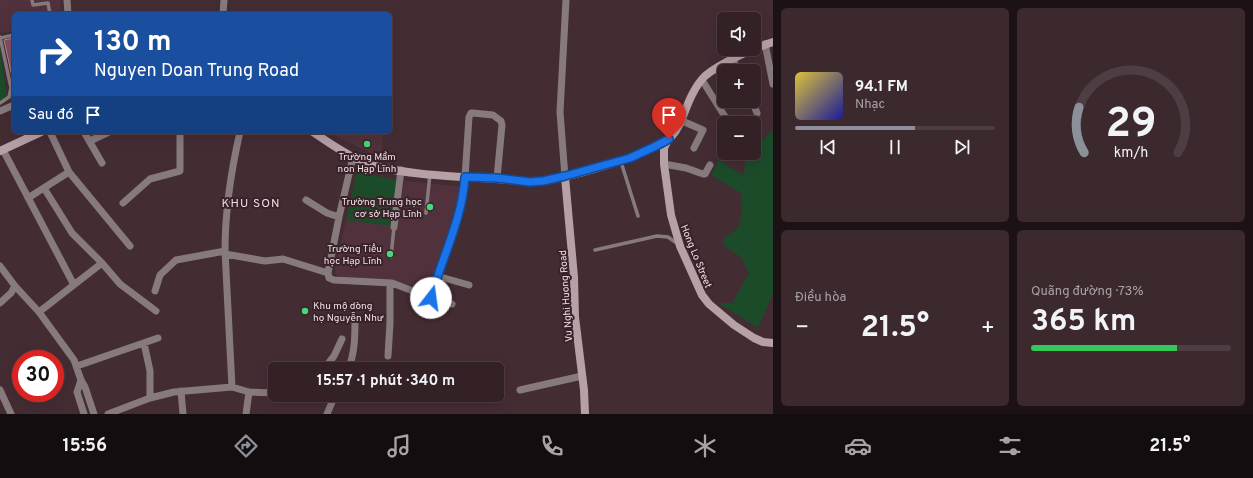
<!DOCTYPE html>
<html lang="vi">
<head>
<meta charset="utf-8">
<style>
	:root { --surface:#332126; --page:#3b292e; --text:#f1f3f6; --muted:#a9a3a7; --line:#4e3e43; --accent:#8c9099 }
	body { margin:0; font-family:Overpass,sans-serif; background:var(--page); color:var(--text); height:100vh; display:flex; flex-direction:column; font-size:15px; white-space:nowrap }
	* { box-sizing:border-box; margin:0 }
	p { font-size:13px; color:var(--muted) }
	.icon { flex:none; width:22px; height:22px; fill:none; stroke:currentColor; stroke-width:2; stroke-linecap:round; stroke-linejoin:round }
	.map { position:relative; flex:1; overflow:hidden }
	.side { display:flex; flex-direction:column; gap:8px; padding:8px; background:#1c1215; width:480px }
	.side>* { flex:none }
	.guide { position:absolute; left:12px; top:12px; width:380px; height:122px; border-radius:6px; box-shadow:0 4px 16px #0002,0 0 0 1px var(--line); background:#1a4fa0; color:#fff; overflow:hidden }
	.buttons { position:absolute; left:717px; top:12px; display:grid; gap:8px }
	.buttons a { display:grid; place-items:center; width:44px; height:44px; border-radius:6px; background:var(--surface); box-shadow:0 4px 16px #0002,0 0 0 1px var(--line); font-size:20px }
	.speed { position:absolute; left:12px; top:350px; display:flex; gap:8px; font-size:20px; font-weight:700; text-align:center }
	.speed>* { display:grid; place-content:center; width:52px; height:52px; border-radius:50%; background:var(--surface); box-shadow:0 4px 16px #0002,0 0 0 1px var(--line); line-height:1 }
	.speed .limit { border:6px solid #d22; background:#fff; color:#111 }
	.pin { position:absolute; display:grid; place-items:center; width:34px; height:34px; color:#fff; margin:-41px -17px; border-radius:50% 50% 50% 0; rotate:-45deg; box-shadow:0 0 4px #0007 }
	.pin .icon { rotate:45deg }
	.me { position:absolute; width:44px; margin:-22px; rotate:15deg; stroke-linejoin:round; filter:drop-shadow(0 0 3px #0008) }
	.turn { display:flex; align-items:center; gap:14px; height:84px; padding:0 16px; font-size:18px }
	.turn .icon { width:52px; height:52px; stroke-width:2.5 }
	.turn b { display:block; font-size:28px; line-height:34px }
	.then { display:flex; align-items:center; height:38px; padding:0 16px; background:#0003; gap:8px; font-size:15px }
	.big { font-size:30px; font-weight:700; line-height:1.1 }
	.side .widget { flex:1; display:flex; flex-direction:column; justify-content:center; gap:6px; min-width:0; padding:0 14px; border-radius:6px; background:var(--page) }
	.side .dial { align-items:center; gap:0 }
	.dial svg { height:104px; overflow:visible; fill:none; stroke:var(--line); stroke-width:7; stroke-linecap:round; text-anchor:middle }
	.dial text { fill:var(--text); stroke:none }
	.song { display:flex; align-items:center; gap:12px }
	.cover { width:48px; height:48px; border-radius:6px; background:linear-gradient(135deg,hsl(50 70% 55%),hsl(240 70% 35%)) }
	.played { height:4px; border-radius:2px; background:linear-gradient(90deg,var(--accent) 60%,var(--line) 60%) }
	.keys { display:flex; justify-content:space-around; direction:ltr }
	.heat { display:flex; justify-content:space-between; align-items:center; font-size:22px; direction:ltr }
	.charge { height:6px; border-radius:3px; background:linear-gradient(90deg,#34c759 73%,var(--line) 0) }
	.side .tiles { flex:1; display:grid; gap:8px; grid-template-columns:repeat(2,1fr) }
	.trip { position:absolute; left:268px; top:362px; width:236px; height:40px; border-radius:6px; background:var(--surface); box-shadow:0 4px 16px #0002,0 0 0 1px var(--line); font-weight:700; line-height:40px; text-align:center }
	.tab-bar { display:flex; height:64px; justify-content:space-around; align-items:center; background:#140d0f; color:var(--muted) }
	.tab-bar .icon { width:28px; height:28px }
	.tab-bar .current { color:var(--accent) }
	.tab-bar b { font-size:18px; color:var(--text) }
	main { display:flex; flex:1; min-height:0 }
	.map>svg:first-child { display:block }
	.built { fill:#51323c }
	.green { fill:#1c4b2a }
	.building { fill:#864d60; stroke:#aa8d95 }
	.lines { fill:none; stroke-linecap:round; stroke-linejoin:round }
	.lane { stroke:#877a7d; stroke-width:3.5 }
	.street { stroke:#877a7d; stroke-width:7 }
	.secondary { stroke:#b6a1a7; stroke-width:8 }
	.route-casing { stroke:#114b97; stroke-width:10 }
	.route { stroke:#1a73e8; stroke-width:7 }
	.poi-dot { fill:#49d778; stroke:#392229; stroke-width:1.5 }
	.labels { text-anchor:middle; stroke-width:4; stroke-linejoin:round; paint-order:stroke }
	.poi-label { font-size:10px; fill:#efdfe3; stroke:#392229; text-anchor:end }
	.street-label { font-size:10px; fill:#efdfe3; stroke:#392229 }
	.quarter-label { font-size:12px; letter-spacing:1px; fill:#efdfe3; stroke:#392229 }
</style>
</head>
<body>
<main>
<div class="map">
<svg width="773" height="414" viewBox="0 0 773 414">
	<rect width="100%" height="100%" fill="#442c33"/>
	<path class="built" d="M0,0H60L61,14H14V31L0,33Z
		M327,132H384L381,156L375,155Z
		M404,181L463,187L452,232L448,238L430,290L398,282L354,279L336,275L335,269L346,220L398,226Z"/>
	<path class="green" d="M0,47L7,97L0,101Z
		M773,130V294L758,328L718,303H732L749,273L741,257L724,246L723,239L738,228L742,214L741,193L711,175L719,160L743,175L747,153H754V146Z
		M357,171L398,181L391,226L346,220Z"/>
	<path class="building" d="M14,38V86L4,40Z"/>
	<g class="lines">
		<path class="lane" d="M32,0L33,5L48,3L50,14
			M0,37L11,88L9,97L0,103
			M0,38L14,35
			M621,162L638,216
			M426,213L430,174
			M595,250L657,236L668,237L678,244
			M391,257L394,227"/>
		<path class="street" d="M67,0L68,14
			M223,14L224,0
			M723,28L724,32
			M765,44L773,84
			M729,49L738,71
			M702,80L729,123
			M752,101L757,113
			M0,111L14,105
			M680,120L703,130L694,148
			M50,132L69,172L130,246
			M84,132L102,163
			M90,141L109,132
			M3,150L74,285
			M353,157L339,217L328,273L329,278L334,280L392,283L434,299L452,304
			M664,164L686,168L703,174H705L710,165
			M565,177L560,112L566,0
			M44,188L72,233L102,263L120,284L156,311
			M28,198L69,172
			M306,200L327,213L339,217
			M123,203L150,179L180,171V132
			M394,227L401,170
			M225,254L265,261L283,259L328,273
			M0,266L15,286L39,312L74,360L81,380L85,387L94,414
			M437,276L469,285
			M155,291L160,275L176,260L225,251
			M431,298L437,276L454,233L464,192L469,117L471,113H473L493,115L501,121L502,125L497,178
			M0,303L11,293L15,286
			M39,312L102,263
			M144,343L150,371V398
			M388,356L390,323V283
			M77,366L158,338
			M324,369L334,356L342,339
			M348,369C355,354 355,335 355,319
			M81,380L77,392L84,414
			M232,387L225,251C225,211 231,171 240,132
			M0,390L11,414
			M520,390L582,376
			M181,391L183,414
			M108,414L150,398L174,392L232,387L249,392L275,393
			M246,414L249,392
			M327,414L335,395"/>
		<path class="secondary" d="M313,132C329,143 355,161 374,166C425,178 478,176 530,182C555,183 654,154 671,137C682,126 685,107 693,93C696,87 700,81 705,76C719,64 755,47 773,42
			M668,140L664,148V164L671,215L680,246L702,295L709,304L734,325L754,338L763,342L773,343
			M0,151L41,132
			M565,177L574,277L575,317L584,390L585,414"/>
	</g>
	<g class="lines">
		<g class="route-casing">
			<path id="route" d="M431,298C442,257 462,220 465,177L497,178L530,182L543,181L565,176L630,158L658,145L669,139"/>
		</g>
		<use href="#route" class="route"/>
	</g>
	<g class="poi-dot">
		<circle cx="367" cy="144" r="4"/>
		<circle cx="430" cy="207" r="4"/>
		<circle cx="390" cy="254" r="4"/>
		<circle cx="305" cy="311" r="4"/>
	</g>
	<g class="labels">
		<g class="poi-label">
			<text x="367" y="160" text-anchor="middle">Trường Mầm<tspan x="367" dy="12">non Hạp Lĩnh</tspan></text>
			<text x="422" y="205">Trường Trung học<tspan x="422" dy="12">cơ sở Hạp Lĩnh</tspan></text>
			<text x="382" y="252">Trường Tiểu<tspan x="382" dy="12">học Hạp Lĩnh</tspan></text>
			<text x="313" y="309" text-anchor="start">Khu mộ dòng<tspan x="313" dy="12">họ Nguyễn Như</tspan></text>
		</g>
		<g class="street-label">
			<text transform="translate(697 256) rotate(68)" y="4">Hong Lo Street</text>
			<text transform="translate(565 296) rotate(-94)" y="4">Vu Nghi Huong Road</text>
		</g>
		<g class="quarter-label">
			<text x="251" y="207">KHU SON</text>
		</g>
	</g>
</svg>
<div class="buttons">
<a><svg class="icon" aria-label="sound" viewBox="0 0 24 24"><path d="M4 9h4l5-4v14l-5-4H4zM17 9q2 3 0 6"/></svg></a>
<a>+</a>
<a>−</a>
</div>
<div class="speed"><div class="limit">30</div></div>
<div class="pin" style="left:669px;top:139px;background:#d93025"><svg class="icon" aria-label="arrive" viewBox="0 0 24 24"><path d="M6 21V4h12l-3 4 3 4H6"/></svg></div>
<svg class="me" style="left:431px;top:298px" viewBox="-20 -20 40 40"><circle r="19" fill="#fff"/><path d="M0-13L10 11 0 6-10 11z" fill="#1a73e8"/></svg>
<div class="trip">15:57 · 1 phút · 340 m</div>
<div class="guide">
<div class="turn"><svg class="icon" aria-label="right" viewBox="0 0 24 24"><path d="M7 20v-9h11M14 6l5 5-5 5"/></svg><div><b>130 m</b>Nguyen Doan Trung Road</div></div>
<div class="then">Sau đó<svg class="icon" aria-label="arrive" viewBox="0 0 24 24"><path d="M6 21V4h12l-3 4 3 4H6"/></svg></div>
</div>
</div>
<section class="side">
<div class="tiles">
<div class="widget">
<div class="song"><i class="cover"></i><div><b>94.1 FM</b><p>Nhạc</p></div></div>
<div class="played"></div>
<div class="keys"><svg class="icon" aria-label="previous" viewBox="0 0 24 24"><path d="M18 5L8 12l10 7zM5 5v14"/></svg><svg class="icon" aria-label="pause" viewBox="0 0 24 24"><path d="M8 5v14M16 5v14"/></svg><svg class="icon" aria-label="next" viewBox="0 0 24 24"><path d="M6 5l10 7-10 7zM19 5v14"/></svg></div>
</div>
<div class="widget dial"><svg viewBox="0 0 100 80">
<path d="M14 69A42 42 0 1 1 86 69"/>
<path d="M14 69A42 42 0 0 1 10 34" stroke="#8c9099"/>
<text x="50" y="56" font-size="32" font-weight="700">29</text>
<text x="50" y="72" font-size="11">km/h</text>
</svg></div>
<div class="widget"><p>Điều hòa</p>
<div class="heat"><a>−</a><b class="big">21.5°</b><a>+</a></div>
</div>
<div class="widget"><p>Quãng đường · 73%</p><b class="big">365 km</b><div class="charge"></div></div>
</div>
</section>
</main>
<nav class="tab-bar">
<b>15:56</b>
<svg class="icon current" aria-label="directions" viewBox="0 0 24 24"><path d="M12 3l9 9-9 9-9-9zM9 14v-3h6M13 9l2 2-2 2"/></svg>
<svg class="icon" aria-label="music" viewBox="0 0 24 24"><path d="M9 18V5l10-2v13"/><circle cx="6" cy="18" r="3"/><circle cx="16" cy="16" r="3"/></svg>
<svg class="icon" aria-label="phone" viewBox="0 0 24 24"><path d="M5 4h4l2 5-3 2q2 4 5 5l2-3 5 2v4C11 20 4 13 5 4z"/></svg>
<svg class="icon" aria-label="climate" viewBox="0 0 24 24"><path d="M12 3v18M4 7l16 10M4 17L20 7"/></svg>
<svg class="icon" aria-label="car" viewBox="0 0 24 24"><path d="M5 17H2v-5l4-1 3-4h7l3 4 3 1v5h-3M9 17h6M6 11h13"/><circle cx="7" cy="17" r="2"/><circle cx="17" cy="17" r="2"/></svg>
<svg class="icon" aria-label="filters" viewBox="0 0 24 24"><path d="M4 7h16M4 17h16"/><circle cx="9" cy="7" r="2"/><circle cx="15" cy="17" r="2"/></svg>
<b>21.5°</b>
</nav>
</body>
</html>
